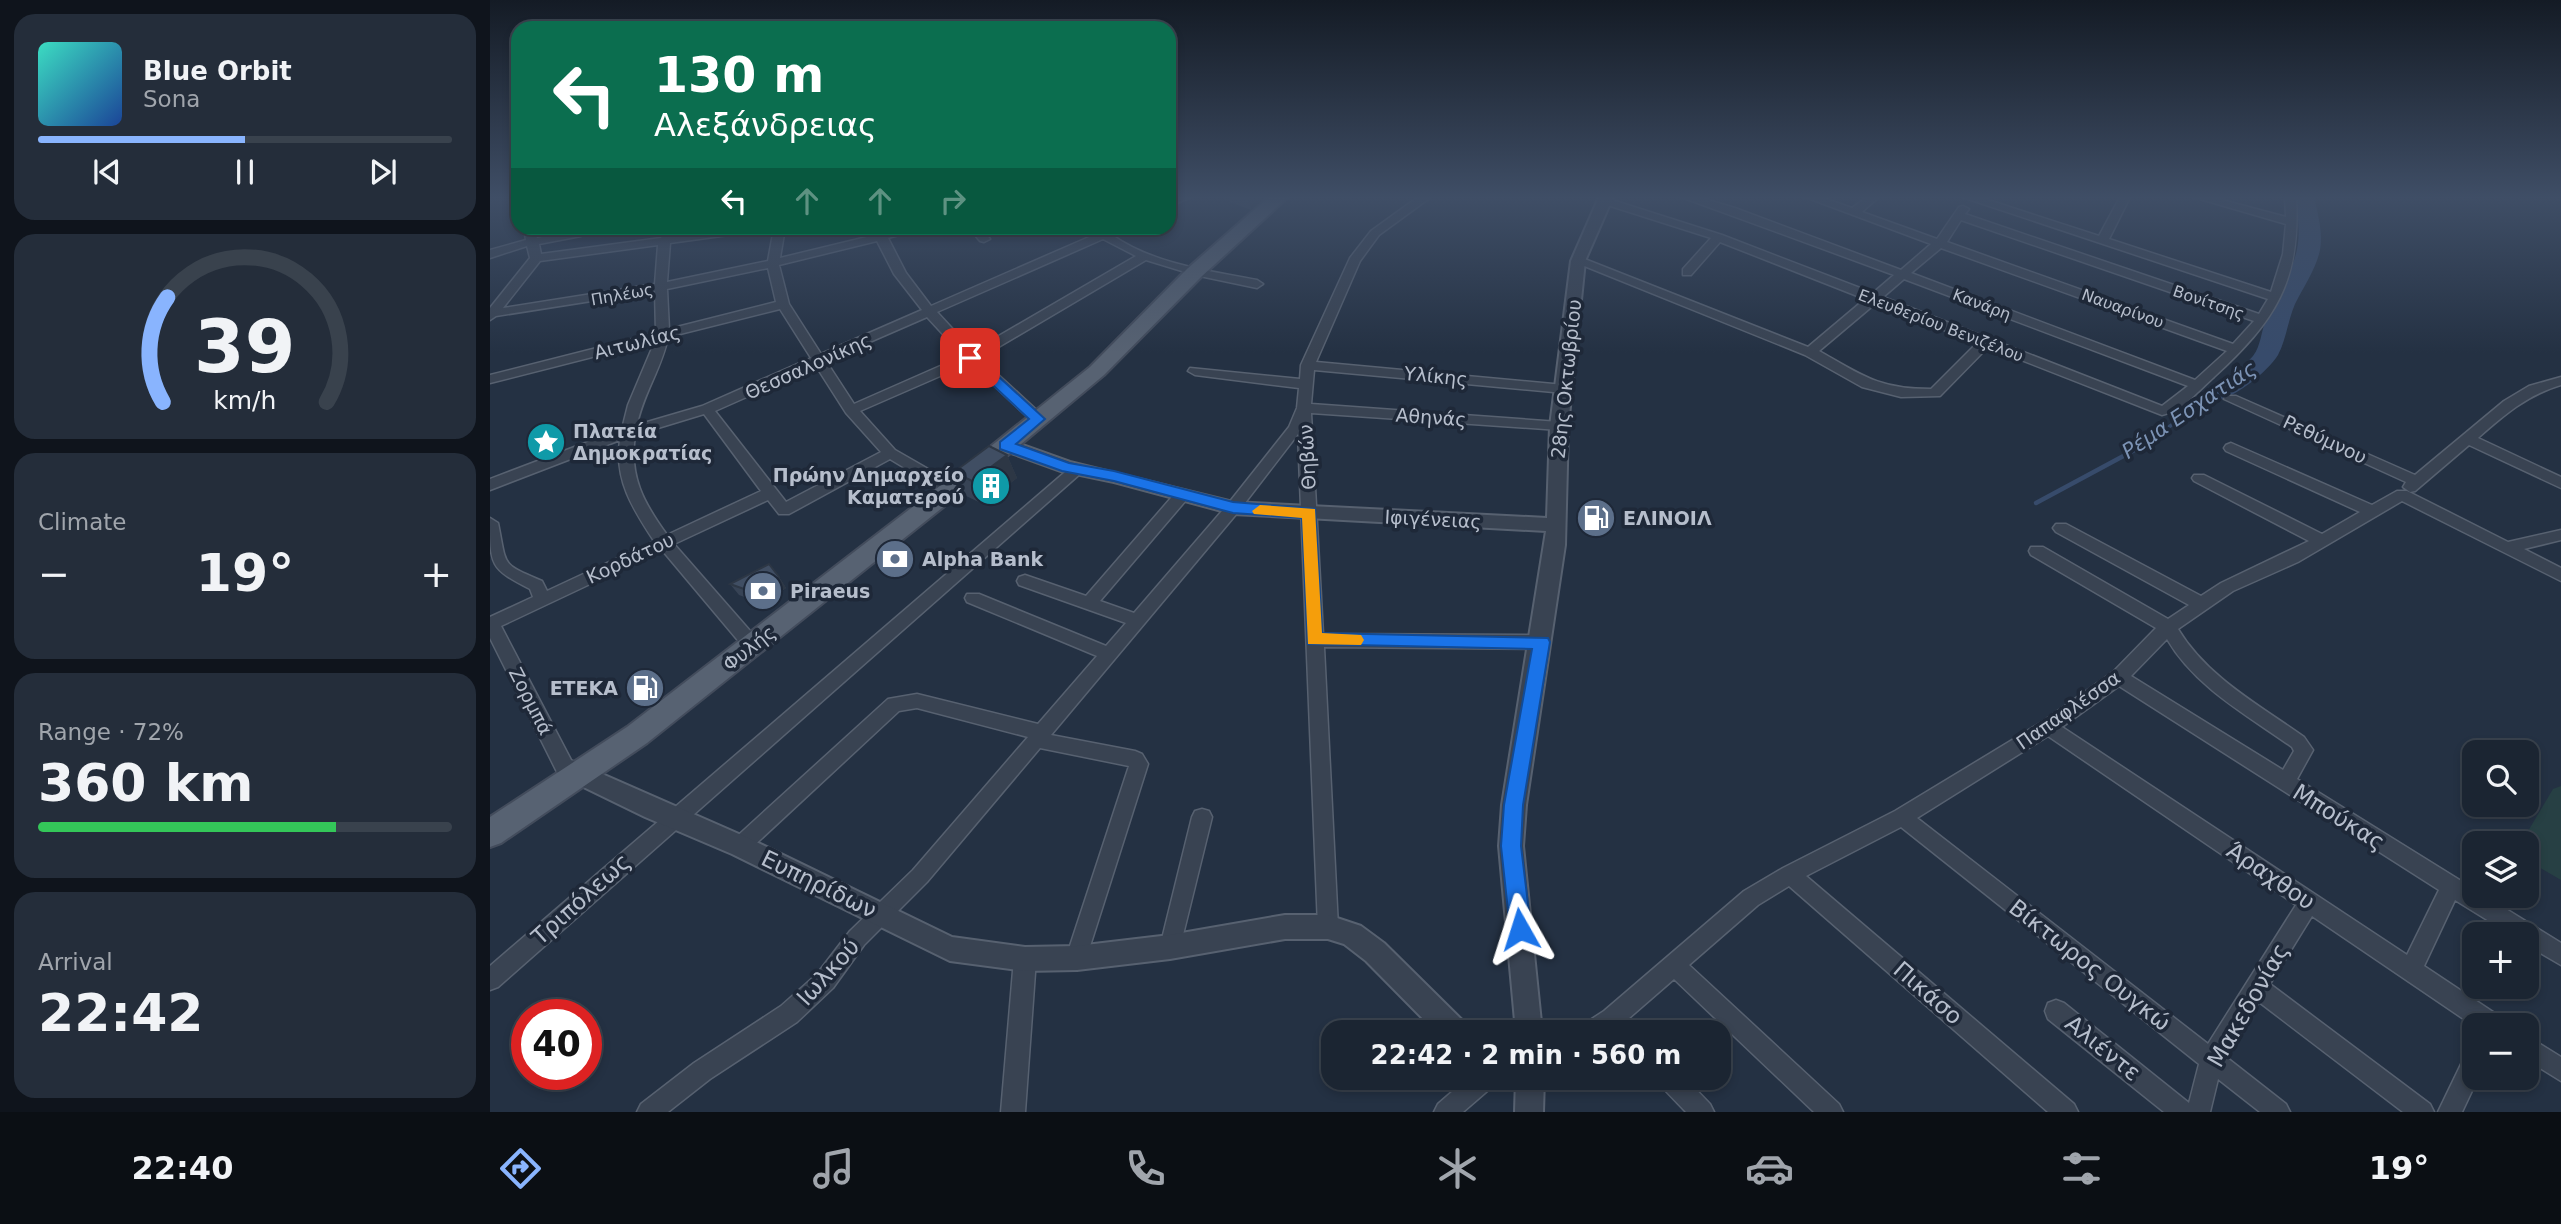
<!DOCTYPE html>
<html lang="en">
<head>
<meta charset="utf-8">
<style>
	:root { --surface:#1b2532; --page:#242d3a; --text:#f1f3f6; --muted:#a0a5ac; --line:#39424d; --accent:#89b4fe }
	body { margin:0; font-family:"DejaVu Sans",sans-serif; background:var(--page); color:var(--text); height:100vh; display:flex; flex-direction:column; font-size:26px; white-space:nowrap }
	* { box-sizing:border-box; margin:0 }
	p { font-size:23px; color:var(--muted) }
	.icon { flex:none; width:38px; height:38px; fill:none; stroke:currentColor; stroke-width:2; stroke-linecap:round; stroke-linejoin:round }
	.map { position:relative; flex:1; overflow:hidden }
	.side { display:flex; flex-direction:column; gap:14px; padding:14px; background:#0f141c; width:490px }
	.side>* { flex:none }
	.guide { position:absolute; left:21px; top:21px; width:665px; height:214px; border-radius:21px; box-shadow:0 4px 10px #0003,0 0 0 2px var(--line); background:#0b6e4f; color:#fff; overflow:hidden }
	.buttons { position:absolute; left:1972px; top:740px; display:grid; gap:14px }
	.buttons a { display:grid; place-items:center; width:77px; height:77px; border-radius:14px; background:var(--surface); box-shadow:0 4px 10px #0003,0 0 0 2px var(--line); font-size:35px }
	.speed { position:absolute; left:21px; top:999px; display:flex; gap:14px; font-size:35px; font-weight:700; text-align:center }
	.speed>* { display:grid; place-content:center; width:91px; height:91px; border-radius:50%; background:var(--surface); box-shadow:0 4px 10px #0003,0 0 0 2px var(--line); line-height:1 }
	.speed .limit { border:10px solid #d22; background:#fff; color:#111 }
	.pin { position:absolute; display:grid; place-items:center; width:60px; height:60px; color:#fff; margin:-30px; border-radius:14px; box-shadow:0 4px 10px #0006 }
	.me { position:absolute; width:77px; margin:-38px; rotate:354deg; stroke-linejoin:round; filter:drop-shadow(0 0 5px #0008) }
	.turn { display:flex; align-items:center; gap:24px; height:147px; padding:0 28px; font-size:32px }
	.turn .icon { width:91px; height:91px; stroke-width:2.5 }
	.turn b { display:block; font-size:49px; line-height:60px }
	.lanes { display:flex; align-items:center; height:66px; padding:0 28px; background:#0003; justify-content:center; gap:35px; direction:ltr }
	.lanes .off { opacity:.35 }
	.big { font-size:52px; font-weight:700; line-height:1.1 }
	.side .widget { flex:1; display:flex; flex-direction:column; justify-content:center; gap:10px; min-width:0; padding:0 24px; border-radius:21px; background:var(--page) }
	.side .dial { align-items:center; gap:0 }
	.dial svg { height:182px; overflow:visible; fill:none; stroke:var(--line); stroke-width:7; stroke-linecap:round; text-anchor:middle }
	.dial text { fill:var(--text); stroke:none }
	.song { display:flex; align-items:center; gap:21px }
	.cover { width:84px; height:84px; border-radius:10px; background:linear-gradient(135deg,hsl(170 70% 55%),hsl(220 70% 35%)) }
	.played { height:7px; border-radius:4px; background:linear-gradient(90deg,var(--accent) 50%,var(--line) 50%) }
	.keys { display:flex; justify-content:space-around; direction:ltr }
	.heat { display:flex; justify-content:space-between; align-items:center; font-size:38px; direction:ltr }
	.charge { height:10px; border-radius:5px; background:linear-gradient(90deg,#34c759 72%,var(--line) 0) }
	.trip { position:absolute; left:831px; top:1020px; width:410px; height:70px; border-radius:21px; background:var(--surface); box-shadow:0 4px 10px #0003,0 0 0 2px var(--line); font-weight:700; line-height:70px; text-align:center }
	.tabs { display:flex; height:112px; justify-content:space-around; align-items:center; background:#0b0f14; color:var(--muted) }
	.tabs .icon { width:49px; height:49px }
	.tabs .current { color:var(--accent) }
	.tabs b { font-size:32px; color:var(--text) }
	main { display:flex; flex:1; min-height:0 }
	.map>svg:first-child { display:block }
	.green { fill:#274044 }
	.lines { fill:none; stroke-linecap:round; stroke-linejoin:round }
	.stream-far1 { stroke:#374b6b; stroke-width:3.5 }
	.stream { stroke:#374b6b; stroke-width:4.5 }
	.river { fill:#374b6b; fill-rule:evenodd }
	.minor-casing { stroke:#576170; stroke-width:3 }
	.tertiary-casing { stroke:#576170; stroke-width:4 }
	.primary-casing { stroke:#434c5c; stroke-width:4 }
	.minor { fill:#394352; fill-rule:evenodd }
	.tertiary { fill:#394352; fill-rule:evenodd }
	.primary { fill:#576272; fill-rule:evenodd }
	.wall { fill:#374355 }
	.shaded-wall { fill:#2d3745 }
	.building { fill:#404e63; stroke:#2d3745; stroke-width:2 }
	.route { fill:#1a73e8; stroke:#114b97; stroke-width:2 }
	.slow { fill:#f59e0b }
	.labels { text-anchor:middle; stroke-width:7; stroke-linejoin:round; paint-order:stroke }
	.far-street-label { font-size:16px; fill:#b6becc; stroke:#1e2838 }
	.street-label { font-size:19px; fill:#b6becc; stroke:#1e2838 }
	.poi-label { font-size:19px; font-weight:bold; fill:#b6becc; stroke:#1e2838; text-anchor:start }
	.water-label { font-size:21px; font-style:italic; fill:#7c93b5; stroke:#1e2838 }
	.near-street-label { font-size:23px; fill:#b6becc; stroke:#1e2838 }
</style>
</head>
<body>
<main>
<section class="side">
<div class="widget">
<div class="song"><i class="cover"></i><div><b>Blue Orbit</b><p>Sona</p></div></div>
<div class="played"></div>
<div class="keys"><svg class="icon" aria-label="previous" viewBox="0 0 24 24"><path d="M18 5L8 12l10 7zM5 5v14"/></svg><svg class="icon" aria-label="pause" viewBox="0 0 24 24"><path d="M8 5v14M16 5v14"/></svg><svg class="icon" aria-label="next" viewBox="0 0 24 24"><path d="M6 5l10 7-10 7zM19 5v14"/></svg></div>
</div>
<div class="widget dial"><svg viewBox="0 0 100 80">
<path d="M14 69A42 42 0 1 1 86 69"/>
<path d="M14 69A42 42 0 0 1 16 23" stroke="#89b4fe"/>
<text x="50" y="56" font-size="32" font-weight="700">39</text>
<text x="50" y="72" font-size="11">km/h</text>
</svg></div>
<div class="widget"><p>Climate</p>
<div class="heat"><a>−</a><b class="big">19°</b><a>+</a></div>
</div>
<div class="widget"><p>Range · 72%</p><b class="big">360 km</b><div class="charge"></div></div>
<div class="widget"><p>Arrival</p><b class="big">22:42</b></div>
</section>
<div class="map">
<svg width="2071" height="1112" viewBox="0 0 2071 1112">
	<rect width="100%" height="100%" fill="#243143"/>
	<path class="green" d="M2071,786V880L2037,860V844L2031,843L2063,789Z"/>
	<g class="lines">
		<path class="stream-far1" d="M1673,431L1723,396"/>
		<path class="stream" d="M1546,503L1652,446L1676,429"/>
		<path class="river" d="M1804,197H1824C1828,214 1833,232 1830,250C1826,269 1814,286 1805,304C1798,320 1796,340 1788,355C1777,373 1735,407 1714,401L1711,396L1714,391C1730,379 1751,371 1763,356C1771,346 1771,331 1776,320C1798,269 1818,257 1804,197Z"/>
		<g class="minor-casing">
			<path id="minor" d="M686,197H701L679,207V200Z
				M928,197H941L889,235L870,261L826,362L1074,385L1081,389L1074,393L824,370L821,404L1069,422L1076,426L1069,430L821,413L833,634L1052,635L1058,637L1060,642L1058,647L1052,649L834,647L848,927L845,934L838,937L831,934L828,927L808,434L748,512L561,735L645,751L652,754L658,764L594,965L587,968L580,965L576,958L639,766L550,748L437,882L374,945L343,988L307,1022L220,1079L178,1112H147L151,1104L204,1063L291,1006L327,974L360,931L423,870L538,737L427,708L409,711L257,852L250,855L243,852L240,846L243,840L398,699L427,694L548,724L607,656L477,602L475,598L477,594H489L616,646L636,623L529,585L527,581L529,577L535,575L596,596L687,491H697L699,495L697,499L610,601L644,613L738,504L799,427L807,408L809,388L705,375L698,371L700,368L810,379L811,365L860,258L881,231Z
				M1191,197H1208L1245,208L1411,270L1441,244L1315,197H1330L1362,208L1377,197H1389L1372,212L1447,239L1469,207L1473,206L1479,209L1475,214L1769,314L1778,299L1472,197H1489L1609,236L1630,197H1640L1619,239L1781,292L1793,254L1796,224L1703,197H1721L1796,217L1795,197H1806C1811,282 1785,321 1724,377C1708,391 1693,410 1672,415L1498,347L1450,396L1411,397L1372,387L1315,355L1082,261L1084,258H1092L1318,347L1375,299L1230,242L1201,275H1193V269L1221,238L1111,203V199H1119L1232,235L1383,293L1404,275ZM1471,220L1764,321L1743,344L1457,242ZM1451,248L1737,351L1705,380L1421,273ZM1414,279L1698,386L1672,406L1393,297ZM1386,303L1487,343L1441,389C1389,389 1373,376 1329,351Z
				M34,228H44L47,238L83,231L87,228H99L91,236L49,244L51,254L171,238L176,228H186L183,236L246,228H274L268,231L180,243L177,282L278,261L284,228H295L290,258L385,235L384,228H394L396,232L412,228H428L427,230L398,238L416,273L441,306L606,234L602,228L615,229L633,228L622,235C663,264 719,271 767,280L773,284L767,288L705,275L656,260L490,358L553,416L555,419L553,422H543L480,363L370,411L405,450L466,485L468,489L466,493H456L400,459L299,514H289L278,500L184,544L268,640L270,645L268,650H256L172,550L11,626L81,760L94,767L96,773L94,779L87,781L67,772L0,638V617L43,597L40,589C0,568 0,567 0,518L8,523C17,567 10,563 52,581L57,591L164,541C143,509 124,480 130,440L0,490V479L132,429L138,405L165,341L0,383V375L166,333L165,291L6,316L0,320V308L40,258L37,246L0,258V250L36,240ZM613,239L646,256L483,351L447,312ZM387,241L404,274L432,310L331,354L299,304L289,265ZM168,245L165,284L13,308L50,261ZM278,268L286,302L179,329L177,289ZM290,309L321,358L212,406L147,425C153,394 172,368 178,337ZM437,317L473,356L364,404L336,361ZM326,366L356,413L391,452L296,502L225,411ZM214,414L271,491L177,535C153,502 139,476 145,435Z
				M479,228H491L500,239L494,242L490,241Z
				M2071,377V385C2037,395 2014,415 1988,438L2071,477V488L1979,445L1925,491L1920,492L1913,487L1916,482L1734,399L1736,396H1746L1925,475L2014,401L2039,386Z
				M1741,443L1882,505L1907,491H1917L2018,542L2071,530V540L2034,549L2071,568V581L1912,501L1808,562L1743,591L1688,629C1717,677 1769,705 1814,737L1823,750L1807,779L1984,889V896H1995L2071,943V965L2037,945V934H2020L1965,900L1934,966L2012,1018L2015,1026H1984L1822,916L1780,984L1940,1104L1944,1112H1913L1769,1002L1736,1057L1796,1104L1800,1112H1770L1728,1079L1720,1112H1674L1558,1019L1555,1011L1558,1003L1566,1000L1574,1003L1699,1103L1709,1064L1411,827L1316,876L1584,1104L1588,1112H1558L1299,886L1268,905L1199,965L1349,1104L1353,1112H1324L1184,979L1138,1019L1146,1032H1091L1094,1024L1114,1011L1254,891L1293,868L1405,811L1552,722L1623,672L1666,628L1541,555L1539,551L1541,547H1553L1678,619L1699,605L1566,532L1563,528L1566,524H1576L1711,596L1731,583L1819,541L1704,481L1702,478L1704,475H1714L1832,534L1870,512L1736,451L1734,448L1736,445ZM1677,639C1705,687 1757,715 1802,747L1804,751L1793,770L1641,676ZM1629,686L1949,890L1917,955L1572,727ZM1558,736L1806,905L1718,1044L1427,818Z
				M586,465L593,470L591,473L8,987L0,990V966L581,467Z
				M712,809L719,811L722,817L690,947L687,954L680,957L673,954L670,947L702,817L705,811Z
				M535,949L542,952L546,959L535,1112H511L524,959L528,952Z
				M2037,1036L2071,1057V1081L2037,1060Z
				M1984,1051V1078H1988L1972,1112H1948L1976,1054Z
				M978,1078H1006L1003,1086L973,1112H944L948,1104Z
				M1168,1078H1195L1220,1104L1224,1112H1196L1171,1086Z"/>
		</g>
		<g class="tertiary-casing">
			<path id="tertiary" d="M1109,197H1123L1095,261L1078,426L1075,545L1036,805L1033,846L1052,1032H1026L1009,846L1012,805L1056,531L743,514L624,482L571,471L510,449L507,445L516,439L580,462L743,502L1057,518L1060,426L1081,261Z
				M87,763L258,838L462,937L535,947L587,946L680,935L795,915H838L871,926L894,943L974,1022L977,1032H946L876,961L854,944L838,939H795L680,959L587,970L535,971L460,961L242,854L155,817L79,780L76,773L79,766Z
				M1026,1078H1054L1053,1112H1025Z"/>
		</g>
		<g class="primary-casing">
			<path id="primary" d="M779,197H798L711,277L614,375L506,465L157,743L11,843L0,847V817L137,727L490,455L600,367L697,269Z"/>
		</g>
		<use href="#minor" class="minor"/>
		<use href="#tertiary" class="tertiary"/>
		<use href="#primary" class="primary"/>
	</g>
	<path class="wall" d="M739,197H775L761,210L740,202Z
		M517,455L527,478L493,504L474,495L464,472Z
		M289,577L296,588L273,604L249,595L240,584Z"/>
	<path class="shaded-wall" d="M761,197H775L761,210L759,199Z
		M517,455L527,478L493,504L482,481Z
		M289,577L296,588L273,604L265,593Z"/>
	<path class="building" d="M499,446L517,455L482,481L464,472Z
		M279,564L289,577L265,593L240,584Z"/>
	<linearGradient id="sky" x2="0" y2="1"><stop stop-color="#141b25"/><stop offset="0.56" stop-color="#3f4e66"/><stop offset="1" stop-color="#3f4e66" stop-opacity="0"/></linearGradient>
	<rect width="2071" height="353" fill="url(#sky)"/>
	<path class="route" d="M476,355H485L555,419L526,444L579,463L624,471L743,502L825,509L832,633L1058,638L1060,642L1033,805L1031,846L1041,929L1037,936L1030,939L1023,936L1020,929L1011,846L1014,805L1042,649L818,644L812,518L743,513L624,481L572,471L510,449V442L539,419L476,360Z"/>
	<path class="slow" d="M770,505L825,509L832,633L871,635L874,640L871,645L818,644L812,518L764,514L762,511Z"/>
	<defs>
		<g id="sight-disc" transform="scale(2.0125)"><circle r="9.5" fill="#0f9aa8" stroke="#1e2838"/><path d="M0-6L1.8-2.2L6-1.7L2.9 1.2L3.7 5.4L0 3.3L-3.7 5.4L-2.9 1.2L-6-1.7L-1.8-2.2Z" fill="#fff"/></g>
		<g id="building-disc" transform="scale(2.0125)"><circle r="9.5" fill="#0f9aa8" stroke="#1e2838"/><path d="M-4-6H4V6H1V3H-1V6H-4ZM-2.5-4.3h1.7v1.8h-1.7ZM.8-4.3h1.7v1.8H.8ZM-2.5-1h1.7V.8h-1.7ZM.8-1h1.7V.8H.8Z" fill="#fff"/></g>
		<g id="fuel-disc" transform="scale(2.0125)"><circle r="9.5" fill="#5c6f8a" stroke="#1e2838"/><path d="M-5.5-6h7V0h2V4h1.3V-2.5L3-4.5l.8-.8L6-3V5H2.5V1h-1V6h-7ZM-4.2-4.7v3.2H.2V-4.7Z" fill="#fff"/></g>
		<g id="bank-disc" transform="scale(2.0125)"><circle r="9.5" fill="#5c6f8a" stroke="#1e2838"/><path d="M-6-4H6V4H-6ZM0-2.3a2.3 2.3 0 1 0 0 4.6a2.3 2.3 0 1 0 0-4.6Z" fill="#fff"/></g>
	</defs>
	<g fill-rule="evenodd">
		<use href="#sight-disc" x="56" y="442"/>
		<use href="#building-disc" x="501" y="486"/>
		<use href="#fuel-disc" x="1106" y="518"/>
		<use href="#bank-disc" x="405" y="559"/>
		<use href="#bank-disc" x="273" y="591"/>
		<use href="#fuel-disc" x="155" y="688"/>
	</g>
	<g class="labels">
		<g class="far-street-label">
			<text transform="translate(132 294) rotate(-10)" y="6">Πηλέως</text>
			<text transform="translate(1719 302) rotate(19)" y="6">Βονίτσης</text>
			<text transform="translate(1492 304) rotate(21)" y="6">Κανάρη</text>
			<text transform="translate(1633 308) rotate(20)" y="6">Ναυαρίνου</text>
			<text transform="translate(1451 325) rotate(21)" y="6">Ελευθερίου Βενιζέλου</text>
		</g>
		<g class="street-label">
			<text transform="translate(147 342) rotate(-14)" y="7">Αιτωλίας</text>
			<text transform="translate(318 366) rotate(-24)" y="7">Θεσσαλονίκης</text>
			<text transform="translate(946 376) rotate(6)" y="7">Υλίκης</text>
			<text transform="translate(1076 379) rotate(-84)" y="7">28ης Οκτωβρίου</text>
			<text transform="translate(941 417) rotate(4)" y="7">Αθηνάς</text>
			<text transform="translate(1835 439) rotate(25)" y="7">Ρεθύμνου</text>
			<text transform="translate(817 457) rotate(-93)" y="7">Θηβών</text>
			<text transform="translate(943 519) rotate(3)" y="7">Ιφιγένειας</text>
			<text transform="translate(140 558) rotate(-25)" y="7">Κορδάτου</text>
			<text transform="translate(259 648) rotate(-38)" y="7">Φυλής</text>
			<text transform="translate(41 701) rotate(63)" y="7">Ζορμπά</text>
			<text transform="translate(1578 710) rotate(-35)" y="7">Παπαφλέσσα</text>
		</g>
		<g class="poi-label">
			<text x="83" y="438">Πλατεία<tspan x="83" dy="22">Δημοκρατίας</tspan></text>
			<text x="474" y="482" text-anchor="end">Πρώην Δημαρχείο<tspan x="474" dy="22">Καματερού</tspan></text>
			<text x="1133" y="525">ΕΛΙΝΟΙΛ</text>
			<text x="432" y="566">Alpha Bank</text>
			<text x="300" y="598">Piraeus</text>
			<text x="128" y="695" text-anchor="end">ΕΤΕΚΑ</text>
		</g>
		<g class="water-label">
			<text transform="translate(1699 410) rotate(-34)" y="7">Ρέμα Εσχατιάς</text>
		</g>
		<g class="near-street-label">
			<text transform="translate(1849 817) rotate(32)" y="8">Μπούκας</text>
			<text transform="translate(1781 876) rotate(34)" y="8">Άραχθου</text>
			<text transform="translate(329 884) rotate(26)" y="8">Ευπηρίδων</text>
			<text transform="translate(91 899) rotate(-42)" y="8">Τριπόλεως</text>
			<text transform="translate(1600 965) rotate(38)" y="8">Βίκτωρος Ουγκώ</text>
			<text transform="translate(338 972) rotate(-48)" y="8">Ιωλκού</text>
			<text transform="translate(1438 993) rotate(41)" y="8">Πικάσο</text>
			<text transform="translate(1758 1005) rotate(-60)" y="8">Μακεδονίας</text>
			<text transform="translate(1613 1048) rotate(39)" y="8">Αλιέντε</text>
		</g>
	</g>
</svg>
<div class="buttons">
<a><svg class="icon" aria-label="search" viewBox="0 0 24 24"><circle cx="10" cy="10" r="6"/><path d="M15 15l6 6"/></svg></a>
<a><svg class="icon" aria-label="layers" viewBox="0 0 24 24"><path d="M12 4l9 5-9 5-9-5zM3 14l9 5 9-5"/></svg></a>
<a>+</a>
<a>−</a>
</div>
<div class="speed"><div class="limit">40</div></div>
<div class="pin" style="left:480px;top:358px;background:#d93025"><svg class="icon" aria-label="arrive" viewBox="0 0 24 24"><path d="M6 21V4h12l-3 4 3 4H6"/></svg></div>
<svg class="me" style="left:1030px;top:929px" viewBox="-20 -20 40 40"><path d="M0-17L14 15 0 8-14 15z" fill="#1a73e8" stroke="#fff" stroke-width="4"/></svg>
<div class="trip">22:42 · 2 min · 560 m</div>
<div class="guide">
<div class="turn"><svg class="icon" aria-label="left" viewBox="0 0 24 24"><path d="M17 20v-9H6M10 6l-5 5 5 5"/></svg><div><b>130 m</b>Αλεξάνδρειας</div></div>
<div class="lanes"><svg class="icon" aria-label="left" viewBox="0 0 24 24"><path d="M17 20v-9H6M10 6l-5 5 5 5"/></svg><svg class="icon off" aria-label="ahead" viewBox="0 0 24 24"><path d="M12 20V5M6 11l6-6 6 6"/></svg><svg class="icon off" aria-label="ahead" viewBox="0 0 24 24"><path d="M12 20V5M6 11l6-6 6 6"/></svg><svg class="icon off" aria-label="right" viewBox="0 0 24 24"><path d="M7 20v-9h11M14 6l5 5-5 5"/></svg></div>
</div>
</div>
</main>
<nav class="tabs">
<b>22:40</b>
<svg class="icon current" aria-label="directions" viewBox="0 0 24 24"><path d="M12 3l9 9-9 9-9-9zM9 14v-3h6M13 9l2 2-2 2"/></svg>
<svg class="icon" aria-label="music" viewBox="0 0 24 24"><path d="M9 18V5l10-2v13"/><circle cx="6" cy="18" r="3"/><circle cx="16" cy="16" r="3"/></svg>
<svg class="icon" aria-label="phone" viewBox="0 0 24 24"><path d="M5 4h4l2 5-3 2q2 4 5 5l2-3 5 2v4C11 20 4 13 5 4z"/></svg>
<svg class="icon" aria-label="climate" viewBox="0 0 24 24"><path d="M12 3v18M4 7l16 10M4 17L20 7"/></svg>
<svg class="icon" aria-label="car" viewBox="0 0 24 24"><path d="M5 17H2v-5l4-1 3-4h7l3 4 3 1v5h-3M9 17h6M6 11h13"/><circle cx="7" cy="17" r="2"/><circle cx="17" cy="17" r="2"/></svg>
<svg class="icon" aria-label="filters" viewBox="0 0 24 24"><path d="M4 7h16M4 17h16"/><circle cx="9" cy="7" r="2"/><circle cx="15" cy="17" r="2"/></svg>
<b>19°</b>
</nav>
</body>
</html>
